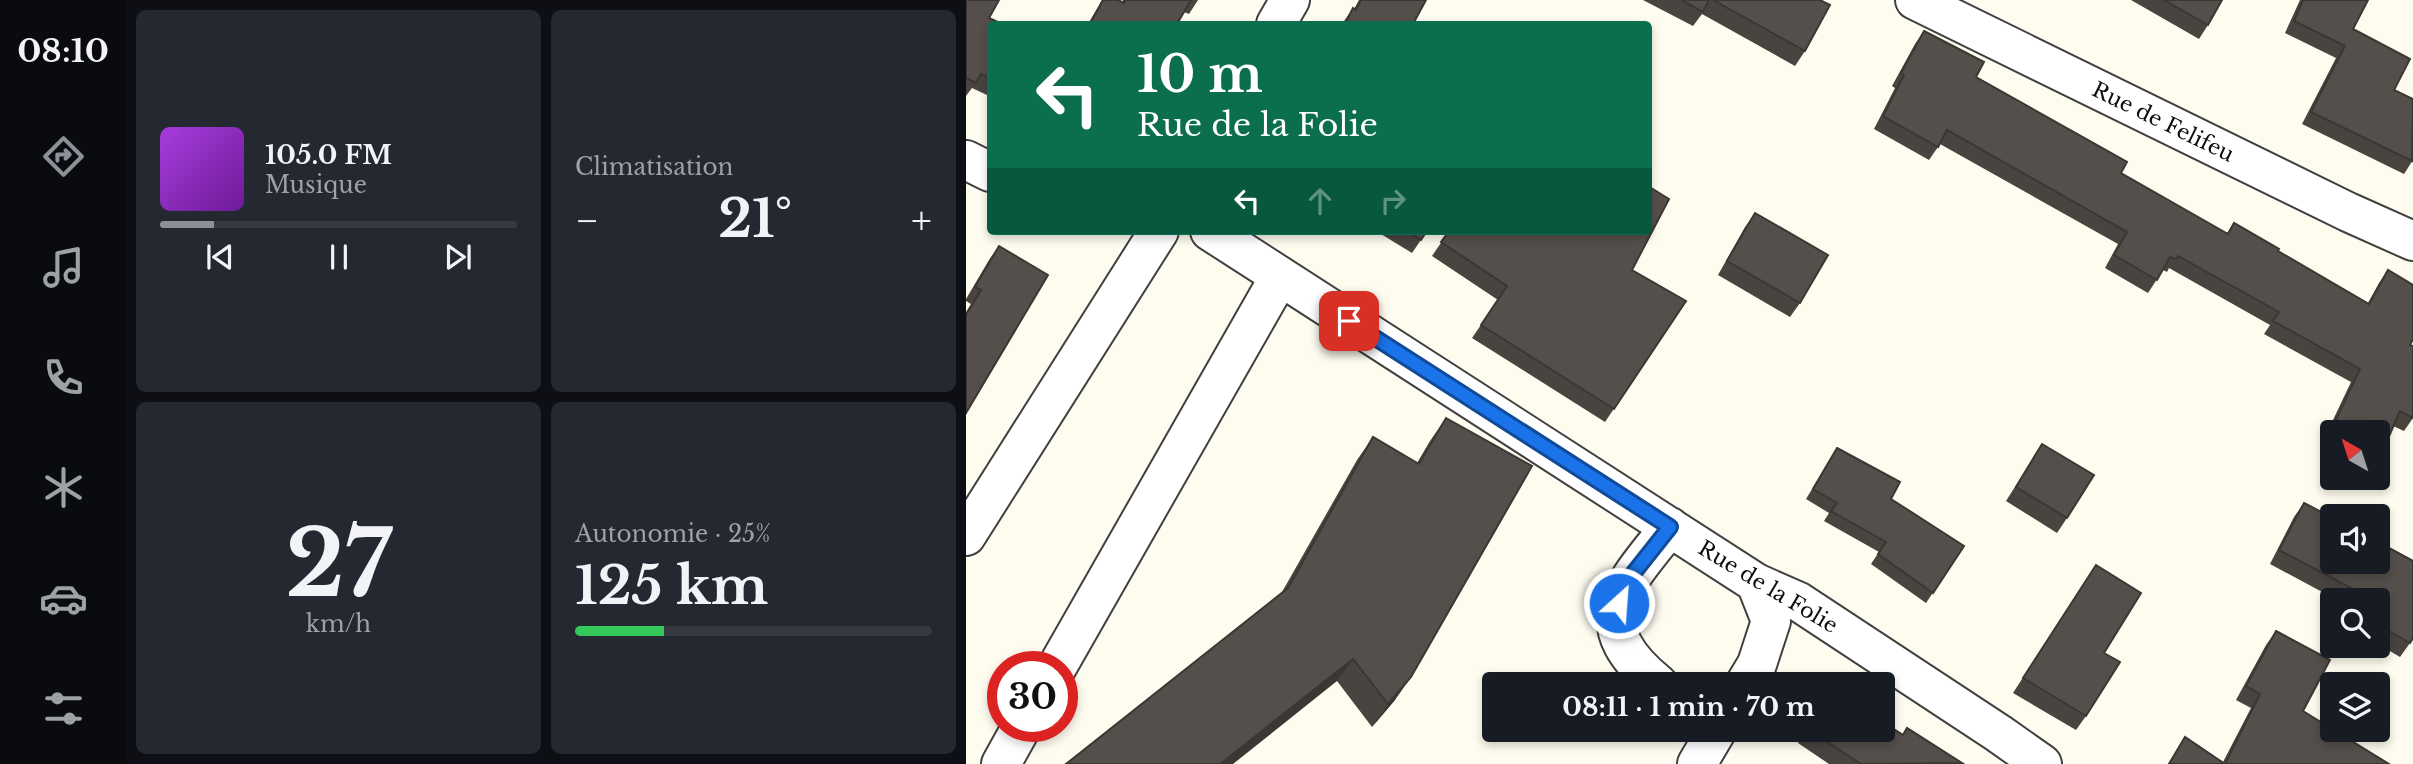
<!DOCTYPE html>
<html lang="fr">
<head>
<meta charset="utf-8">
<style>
	:root { --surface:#171b24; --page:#242831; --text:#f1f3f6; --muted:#9ea1a6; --line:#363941; --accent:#8c9099 }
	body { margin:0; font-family:"Libre Baskerville",serif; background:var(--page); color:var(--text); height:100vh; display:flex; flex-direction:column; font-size:26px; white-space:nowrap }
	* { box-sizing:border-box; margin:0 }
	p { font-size:23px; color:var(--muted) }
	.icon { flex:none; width:38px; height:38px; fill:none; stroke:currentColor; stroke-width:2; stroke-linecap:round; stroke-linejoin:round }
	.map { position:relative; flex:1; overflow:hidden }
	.sheet { display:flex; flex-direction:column; gap:10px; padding:10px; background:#0d0f14; width:840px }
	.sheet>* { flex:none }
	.hud { position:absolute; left:21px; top:21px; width:665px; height:214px; border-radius:7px; box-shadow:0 4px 10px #0003; background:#0b6e4f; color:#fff; overflow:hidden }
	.needle { width:46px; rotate:321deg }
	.tools { position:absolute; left:1354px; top:420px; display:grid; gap:14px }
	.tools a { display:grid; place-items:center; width:70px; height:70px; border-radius:7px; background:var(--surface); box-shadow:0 4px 10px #0003; font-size:35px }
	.speed { position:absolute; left:21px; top:651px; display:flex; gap:14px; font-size:35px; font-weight:700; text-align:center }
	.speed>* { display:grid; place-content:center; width:91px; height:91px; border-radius:50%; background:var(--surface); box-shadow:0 4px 10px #0003; line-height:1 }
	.speed .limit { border:10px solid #d22; background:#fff; color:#111 }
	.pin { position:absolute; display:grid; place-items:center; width:60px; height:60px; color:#fff; margin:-30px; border-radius:14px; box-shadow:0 4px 10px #0006 }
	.me { position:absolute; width:77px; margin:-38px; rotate:26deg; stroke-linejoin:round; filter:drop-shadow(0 0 5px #0008) }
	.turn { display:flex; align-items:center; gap:24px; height:147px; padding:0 35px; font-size:32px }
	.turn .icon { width:91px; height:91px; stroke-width:2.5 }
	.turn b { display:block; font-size:49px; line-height:60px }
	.lanes { display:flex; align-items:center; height:66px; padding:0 35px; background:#0003; justify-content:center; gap:35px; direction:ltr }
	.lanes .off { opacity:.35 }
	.big { font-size:52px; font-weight:700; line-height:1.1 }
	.sheet .card { flex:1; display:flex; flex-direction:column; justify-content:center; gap:10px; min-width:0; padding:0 24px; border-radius:10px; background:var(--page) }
	.sheet .dial { align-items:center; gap:0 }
	.dial b { font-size:91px; line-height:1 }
	.song { display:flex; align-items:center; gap:21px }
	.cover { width:84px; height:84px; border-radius:10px; background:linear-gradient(135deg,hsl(280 70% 55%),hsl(280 70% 35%)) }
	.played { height:7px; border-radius:4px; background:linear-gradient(90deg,var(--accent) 15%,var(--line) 15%) }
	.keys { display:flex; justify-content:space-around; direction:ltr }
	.heat { display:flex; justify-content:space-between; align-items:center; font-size:38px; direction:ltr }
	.charge { height:10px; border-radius:5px; background:linear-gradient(90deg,#34c759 25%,var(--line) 0) }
	.sheet .tiles { flex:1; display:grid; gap:10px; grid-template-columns:repeat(2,1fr) }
	.trip { position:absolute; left:516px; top:672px; width:413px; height:70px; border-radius:7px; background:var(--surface); box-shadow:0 4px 10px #0003; font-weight:700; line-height:70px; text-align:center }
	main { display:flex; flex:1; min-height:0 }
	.menu { display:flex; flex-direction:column; width:126px; justify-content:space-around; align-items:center; background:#090b0e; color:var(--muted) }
	.menu .icon { width:49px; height:49px }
	.menu .active { color:var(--accent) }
	.menu b { font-size:32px; color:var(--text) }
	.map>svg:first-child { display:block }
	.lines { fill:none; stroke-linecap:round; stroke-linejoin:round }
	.minor-casing { stroke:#404040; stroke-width:42 }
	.minor { stroke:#fff; stroke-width:38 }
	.wall { fill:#494440 }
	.shaded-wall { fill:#3c3734 }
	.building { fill:#554f4b; stroke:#3c3734; stroke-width:2 }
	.route-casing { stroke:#114b97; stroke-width:18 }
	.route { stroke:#1a73e8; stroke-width:12 }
	.labels { text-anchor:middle; stroke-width:7; stroke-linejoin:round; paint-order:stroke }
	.street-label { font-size:21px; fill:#0d0d0d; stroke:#fff }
</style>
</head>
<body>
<main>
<nav class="menu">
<b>08:10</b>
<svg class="icon active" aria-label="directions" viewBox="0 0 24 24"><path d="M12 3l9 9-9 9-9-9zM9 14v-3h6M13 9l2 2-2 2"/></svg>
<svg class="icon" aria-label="music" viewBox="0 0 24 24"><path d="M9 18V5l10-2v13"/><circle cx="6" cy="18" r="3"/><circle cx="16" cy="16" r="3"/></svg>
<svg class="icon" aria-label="phone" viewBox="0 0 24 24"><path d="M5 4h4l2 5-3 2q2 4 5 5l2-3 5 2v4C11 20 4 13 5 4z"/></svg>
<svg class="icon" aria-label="climate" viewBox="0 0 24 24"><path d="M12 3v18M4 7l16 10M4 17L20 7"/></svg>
<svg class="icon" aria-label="car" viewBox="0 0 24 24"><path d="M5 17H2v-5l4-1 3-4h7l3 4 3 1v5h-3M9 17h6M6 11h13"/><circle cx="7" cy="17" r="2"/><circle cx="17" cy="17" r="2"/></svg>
<svg class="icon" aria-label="filters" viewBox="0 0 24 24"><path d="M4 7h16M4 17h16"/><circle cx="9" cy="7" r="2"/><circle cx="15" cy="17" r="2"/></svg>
</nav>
<section class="sheet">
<div class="tiles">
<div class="card">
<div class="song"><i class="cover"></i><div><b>105.0 FM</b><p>Musique</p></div></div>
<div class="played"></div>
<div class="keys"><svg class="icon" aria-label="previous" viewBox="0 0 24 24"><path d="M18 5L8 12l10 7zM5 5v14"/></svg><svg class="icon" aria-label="pause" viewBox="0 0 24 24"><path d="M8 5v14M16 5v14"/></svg><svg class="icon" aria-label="next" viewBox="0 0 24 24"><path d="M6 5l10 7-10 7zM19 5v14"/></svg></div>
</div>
<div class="card"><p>Climatisation</p>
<div class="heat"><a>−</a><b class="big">21°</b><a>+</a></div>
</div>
<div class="card dial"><b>27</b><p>km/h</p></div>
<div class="card"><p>Autonomie · 25%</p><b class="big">125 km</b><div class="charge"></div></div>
</div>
</section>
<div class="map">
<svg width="1447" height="764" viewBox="0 0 1447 764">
	<rect width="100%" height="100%" fill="#fefbef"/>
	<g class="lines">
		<g class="minor-casing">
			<path id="minor" d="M949,0L1382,212L1447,241
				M310,24L324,0
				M0,160L24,172
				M244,231L790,583L833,602L1032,733L1076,764
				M0,536L193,231
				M91,667L314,276
				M692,684C617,623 657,586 704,527
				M779,684L791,664L805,621L790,583
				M35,764L56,726
				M731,764L751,730"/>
		</g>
		<use href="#minor" class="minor"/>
	</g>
	<path class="wall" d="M0,0L23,18L24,24V92H23L21,95L6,88L0,96Z
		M136,0H152L156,2L157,0H232L223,14L218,12L211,24H122Z
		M393,0H460L447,24H376L387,8L388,9Z
		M677,0H854L839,51L829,66L736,14L727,26Z
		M1165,0H1256L1242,25L1233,39Z
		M1334,0H1402L1387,29L1428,90L1447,160L1438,174L1336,124L1370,58L1319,33Z
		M958,31L1010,77L1155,173L1261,233L1268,223L1312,251L1402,303L1413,283L1422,270L1444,345L1447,418L1438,431L1427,426L1417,450L1412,456V432H1367V443L1358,439L1385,382L1298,334L1304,325L1203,268L1201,272L1197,270L1182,293L1139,268L1152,244L974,144L963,160L908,129L929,88L926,86L949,44Z
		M789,213L834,303L824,317L752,275L779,227Z
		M410,231H461L446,253Z
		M483,231L666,270L720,301L639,422L506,338L532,300L466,256Z
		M33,246L0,413V312L5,304L0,301V299L23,260Z
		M480,418L429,700L406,727L371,681L316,592L391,460L407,437L451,463L464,441Z
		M1076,444L1101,518L1091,533L1040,501Z
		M871,448L925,499L998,546L960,603L905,564L913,552L858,521L863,513L840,499Z
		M1338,503L1412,562L1444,643L1434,657L1412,644V600H1371L1304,564L1328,517Z
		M1130,565L1138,653L1120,716L1110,730L1047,693Z
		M1310,631L1337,711L1423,764H1202L1219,737L1257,762L1285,708L1270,700L1300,645Z
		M840,730H917L936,734L996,764H863L832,743Z"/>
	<path class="shaded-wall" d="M387,659L371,681L267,764H254Z
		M445,677L429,700L406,727L422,704Z"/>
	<path class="building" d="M0,0H33L23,18L36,24H24V78L15,74L10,83L0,78Z
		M137,0H152L158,3L159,0H225L211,24H124Z
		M395,0H460L447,24H379L387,8L390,10Z
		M715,0H743L737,12Z
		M747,0H854L864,5L839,51Z
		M1198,0H1256L1242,25Z
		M1337,0H1402L1387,29L1444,59L1428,90L1447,99L1446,161L1345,112L1379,46L1328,21Z
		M958,31L1018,62L1010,77L1161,162L1155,173L1262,234L1268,223L1313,249L1312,251L1403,304L1422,270L1447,285V339L1444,345L1447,346V418L1434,411L1417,450L1412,447V432H1379L1367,426L1394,369L1307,321L1313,312L1212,256L1210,259L1204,257L1191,280L1148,255L1161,232L981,130L972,147L917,116L938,75L935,73Z
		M682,186L703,199L666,270L720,301L648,409L515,325L541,286L475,242L483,231H682Z
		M789,213L862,255L834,303L761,261Z
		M441,231H461L455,240Z
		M33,246L82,275L0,413V315L15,290L9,287Z
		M480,418L566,466L445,677L422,704L387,659L254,764H100L322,588L407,437L453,464Z
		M1076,444L1128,475L1101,518L1050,487Z
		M871,448L934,482L925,499L998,546L967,593L912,554L920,542L865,511L871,503L847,489Z
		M1338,503L1367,518V562H1412V542L1447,561V638L1444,643L1412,625V600H1403L1404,598L1313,550Z
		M1130,565L1175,593L1138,653L1154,662L1120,716L1057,678Z
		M1310,631L1364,660L1337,711L1423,764H1203L1219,737L1259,764L1294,694L1280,686Z
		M917,722L937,735L941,728L996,763L895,764L843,730H917Z"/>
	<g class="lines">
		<g class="route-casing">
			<path id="route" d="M383,321L704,527L658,585L653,603"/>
		</g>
		<use href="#route" class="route"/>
	</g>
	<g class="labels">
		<g class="street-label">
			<text transform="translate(1197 122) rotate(26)" y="7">Rue de Felifeu</text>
			<text transform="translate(802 587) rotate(31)" y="7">Rue de la Folie</text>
		</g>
	</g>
</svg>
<div class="tools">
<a><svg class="needle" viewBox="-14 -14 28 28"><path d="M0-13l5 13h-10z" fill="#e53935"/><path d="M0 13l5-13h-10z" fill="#9ea1a6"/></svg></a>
<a><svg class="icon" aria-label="sound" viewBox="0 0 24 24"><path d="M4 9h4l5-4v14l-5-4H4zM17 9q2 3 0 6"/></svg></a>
<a><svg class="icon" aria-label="search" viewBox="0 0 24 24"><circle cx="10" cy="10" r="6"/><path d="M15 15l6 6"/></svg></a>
<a><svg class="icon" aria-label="layers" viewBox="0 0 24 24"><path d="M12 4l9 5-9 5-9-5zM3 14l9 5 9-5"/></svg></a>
</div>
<div class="speed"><div class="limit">30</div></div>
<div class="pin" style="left:383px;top:321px;background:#d93025"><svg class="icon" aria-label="arrive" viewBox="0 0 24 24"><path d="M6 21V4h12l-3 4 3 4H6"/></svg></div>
<svg class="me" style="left:653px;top:603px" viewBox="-20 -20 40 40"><circle r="17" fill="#1a73e8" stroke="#fff" stroke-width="3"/><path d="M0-11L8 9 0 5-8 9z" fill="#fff"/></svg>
<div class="trip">08:11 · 1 min · 70 m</div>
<div class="hud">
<div class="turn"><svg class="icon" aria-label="left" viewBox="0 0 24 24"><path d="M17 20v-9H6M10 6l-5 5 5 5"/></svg><div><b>10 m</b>Rue de la Folie</div></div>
<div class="lanes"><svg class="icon" aria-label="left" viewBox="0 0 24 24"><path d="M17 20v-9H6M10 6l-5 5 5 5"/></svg><svg class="icon off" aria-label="ahead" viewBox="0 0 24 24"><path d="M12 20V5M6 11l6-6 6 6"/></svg><svg class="icon off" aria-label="right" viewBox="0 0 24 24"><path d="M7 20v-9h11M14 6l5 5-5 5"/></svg></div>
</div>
</div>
</main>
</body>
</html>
